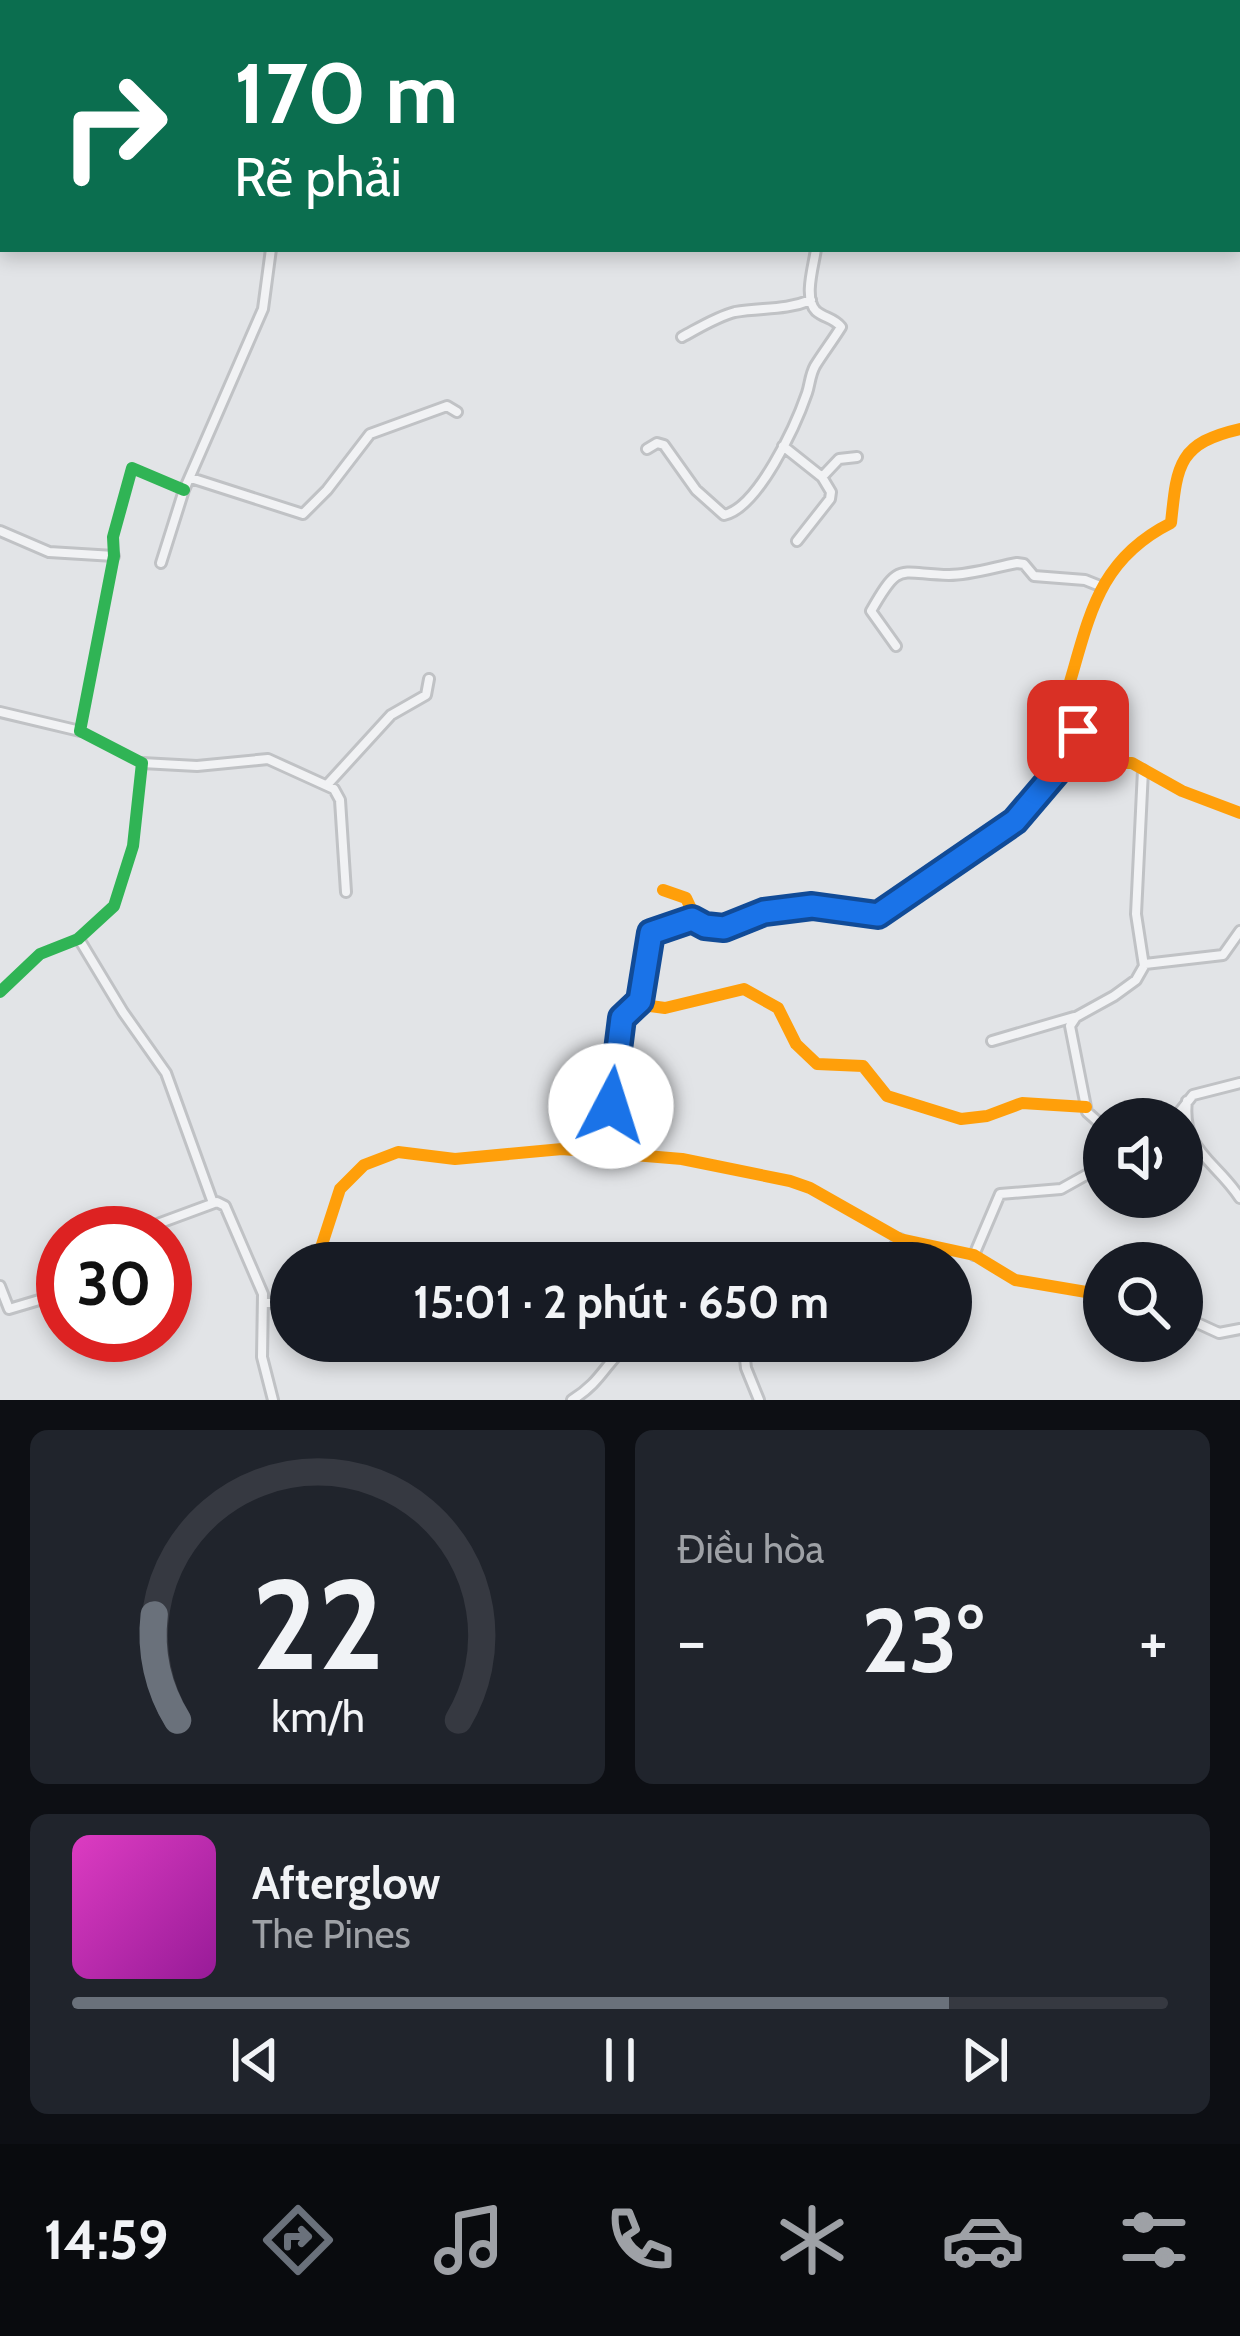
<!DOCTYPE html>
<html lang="vi">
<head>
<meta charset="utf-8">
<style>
	:root { --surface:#171b24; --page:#20242c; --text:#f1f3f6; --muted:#9ea1a6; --line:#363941; --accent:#6a717b }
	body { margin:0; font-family:Cabin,sans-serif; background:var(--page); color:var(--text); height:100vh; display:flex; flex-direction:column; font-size:45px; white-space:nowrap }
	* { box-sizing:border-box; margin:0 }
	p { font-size:39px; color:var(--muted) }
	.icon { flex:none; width:66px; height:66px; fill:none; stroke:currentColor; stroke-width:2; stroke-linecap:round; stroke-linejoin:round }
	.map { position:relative; height:1400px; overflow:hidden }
	.panel { display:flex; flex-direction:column; gap:30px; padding:30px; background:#0d0f14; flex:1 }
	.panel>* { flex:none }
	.banner { position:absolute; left:0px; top:0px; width:1242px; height:252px; box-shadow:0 6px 18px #0003; background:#0b6e4f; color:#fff; overflow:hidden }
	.buttons { position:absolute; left:1083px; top:1098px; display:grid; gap:24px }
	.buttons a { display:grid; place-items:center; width:120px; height:120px; border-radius:50%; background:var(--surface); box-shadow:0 6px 18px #0003; font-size:60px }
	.speed { position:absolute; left:36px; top:1206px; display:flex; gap:24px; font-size:60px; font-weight:700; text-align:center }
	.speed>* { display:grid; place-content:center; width:156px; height:156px; border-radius:50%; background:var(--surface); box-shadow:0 6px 18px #0003; line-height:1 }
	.speed .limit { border:18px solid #d22; background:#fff; color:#111 }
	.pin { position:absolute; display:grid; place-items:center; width:102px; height:102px; color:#fff; margin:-51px; border-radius:24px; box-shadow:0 6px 18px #0006 }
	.me { position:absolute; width:132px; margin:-66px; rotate:5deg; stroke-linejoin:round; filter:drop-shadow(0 0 9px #0008) }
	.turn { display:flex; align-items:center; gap:42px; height:252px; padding:0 36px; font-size:54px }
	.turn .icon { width:156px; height:156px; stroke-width:2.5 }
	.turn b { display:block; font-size:84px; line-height:102px }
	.big { font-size:90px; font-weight:700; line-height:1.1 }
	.panel .widget { flex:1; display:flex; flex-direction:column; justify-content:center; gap:18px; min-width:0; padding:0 42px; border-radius:18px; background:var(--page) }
	.panel .dial { align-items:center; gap:0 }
	.dial svg { height:312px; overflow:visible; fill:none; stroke:var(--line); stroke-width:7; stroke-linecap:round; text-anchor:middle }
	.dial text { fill:var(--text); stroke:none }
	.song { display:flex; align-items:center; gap:36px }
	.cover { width:144px; height:144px; border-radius:18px; background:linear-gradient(135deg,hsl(310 70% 55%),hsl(300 70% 35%)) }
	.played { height:12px; border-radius:6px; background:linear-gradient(90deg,var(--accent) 80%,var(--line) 80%) }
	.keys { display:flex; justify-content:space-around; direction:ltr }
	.heat { display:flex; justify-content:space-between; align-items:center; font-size:66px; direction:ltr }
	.panel .tiles { flex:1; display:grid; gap:30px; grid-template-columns:1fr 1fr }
	.widget:last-child { grid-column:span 2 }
	.trip { position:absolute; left:270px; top:1242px; width:702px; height:120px; border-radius:60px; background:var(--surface); box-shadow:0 6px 18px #0003; font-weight:700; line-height:120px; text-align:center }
	.dock { display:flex; height:192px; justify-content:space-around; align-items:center; background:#090b0e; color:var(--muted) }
	.dock .icon { width:84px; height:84px }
	.dock .active { color:var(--accent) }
	.dock b { font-size:54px; color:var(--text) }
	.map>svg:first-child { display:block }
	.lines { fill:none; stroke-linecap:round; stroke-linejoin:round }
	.street-casing { stroke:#c0c2c5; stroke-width:14 }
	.street { stroke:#f1f2f4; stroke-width:8 }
	.fast { stroke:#30b455; stroke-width:12 }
	.slow { stroke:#ff9f0a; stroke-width:12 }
	.route-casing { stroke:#114b97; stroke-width:30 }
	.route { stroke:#1a73e8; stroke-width:21 }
</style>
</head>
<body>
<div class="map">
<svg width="1240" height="1400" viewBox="0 0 1240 1400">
	<rect width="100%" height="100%" fill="#e2e4e7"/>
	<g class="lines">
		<g class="street-casing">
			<path id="street" d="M503,0L508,3
				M592,0V3
				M1211,0L1215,3
				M441,3L446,0
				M678,3L679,0
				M963,3L964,0
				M1239,31L1240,33
				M682,337C699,328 716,317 735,312C761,307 784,311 811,300
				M783,446L822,477L831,492L830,499L797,541
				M647,449L657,443L664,445L696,490L724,515C758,508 796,425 807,393C810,384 810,375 815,366C823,353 833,340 841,327C834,318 824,318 816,311C803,298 814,265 816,249
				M822,477L839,459L857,457
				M191,478L303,514L327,490L370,434L447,406L457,412
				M0,531L49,552L114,556
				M161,563L184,490L263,309L271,249
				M896,646L871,611C900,560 898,574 949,575C971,575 995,567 1017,563L1024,564L1034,576L1085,580L1100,586
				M0,712L80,731
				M142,763L197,766L268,759L334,789L340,800L346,892
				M327,785L391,715L426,695L429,679
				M692,919L705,925L724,928L764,912L813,906L878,915C935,876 1065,800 1076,734L1089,723
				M79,939L123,1012L166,1073L213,1203
				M1145,964L1223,955L1240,931
				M992,1041L1074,1017
				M1187,1101C1181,1150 1216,1161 1240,1198
				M1174,1119L1193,1095L1240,1083
				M1104,1127L1087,1112L1070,1026L1076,1017L1114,996L1136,980L1144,966L1136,914L1143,770
				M609,1151L610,1089L622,1018L641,1001
				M133,1233L217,1202L225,1206L263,1294L262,1357L273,1400
				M974,1255L1000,1194L1061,1189L1104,1165
				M836,1263L867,1252L892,1249L900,1239
				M0,1286L9,1309L56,1295L63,1302
				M265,1303H291
				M1182,1316L1219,1333L1240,1329
				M743,1341L746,1368L759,1400
				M572,1400C603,1381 605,1362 632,1341"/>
		</g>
		<use href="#street" class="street"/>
		<path class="fast" d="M0,992L40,954L78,939L114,906L133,846L142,763L80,731L114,556L113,537L132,468L184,490"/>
		<path class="slow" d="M1240,429C1178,443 1177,465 1171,523C1095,561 1089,621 1066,695L1089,723L1109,763H1132L1182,791L1240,813
			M663,890L686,898L694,915L648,936L639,994L643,1005L665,1008L744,989L778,1008L796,1044L817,1064L863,1066L887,1096L961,1119L987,1116L1022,1103L1086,1107
			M316,1263L340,1189L364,1165L398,1152L455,1159L562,1149L682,1159L790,1181L810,1188L900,1239L974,1255L1015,1280L1104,1295"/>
	</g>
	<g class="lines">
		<g class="route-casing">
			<path id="route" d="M611,1106L622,1018L640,1001L651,933L692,919L705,926L724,928L764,912L812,906L878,915L1015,821L1072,754L1078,731"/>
		</g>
		<use href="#route" class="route"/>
	</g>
</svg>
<div class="buttons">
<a><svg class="icon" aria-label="sound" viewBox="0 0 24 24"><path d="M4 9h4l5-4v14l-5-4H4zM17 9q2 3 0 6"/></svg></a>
<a><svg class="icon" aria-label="search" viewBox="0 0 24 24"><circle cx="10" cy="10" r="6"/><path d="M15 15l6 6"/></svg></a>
</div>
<div class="speed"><div class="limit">30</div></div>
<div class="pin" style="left:1078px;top:731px;background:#d93025"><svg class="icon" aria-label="arrive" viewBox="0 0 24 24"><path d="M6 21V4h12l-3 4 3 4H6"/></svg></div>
<svg class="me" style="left:611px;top:1106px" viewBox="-20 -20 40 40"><circle r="19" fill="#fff"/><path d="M0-13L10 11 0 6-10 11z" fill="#1a73e8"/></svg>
<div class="trip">15:01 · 2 phút · 650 m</div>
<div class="banner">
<div class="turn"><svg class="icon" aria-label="right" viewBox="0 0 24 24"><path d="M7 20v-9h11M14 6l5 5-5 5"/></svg><div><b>170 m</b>Rẽ phải</div></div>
</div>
</div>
<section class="panel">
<div class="tiles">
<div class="widget dial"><svg viewBox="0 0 100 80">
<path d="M14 69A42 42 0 1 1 86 69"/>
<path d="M14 69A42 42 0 0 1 8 42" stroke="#6a717b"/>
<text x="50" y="56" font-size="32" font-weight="700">22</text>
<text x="50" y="72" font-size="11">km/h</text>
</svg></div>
<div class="widget"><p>Điều hòa</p>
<div class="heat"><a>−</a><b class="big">23°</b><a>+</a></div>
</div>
<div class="widget">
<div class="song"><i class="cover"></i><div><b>Afterglow</b><p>The Pines</p></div></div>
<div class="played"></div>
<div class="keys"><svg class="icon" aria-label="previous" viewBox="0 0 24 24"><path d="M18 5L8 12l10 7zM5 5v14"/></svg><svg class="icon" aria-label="pause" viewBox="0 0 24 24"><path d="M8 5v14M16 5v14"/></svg><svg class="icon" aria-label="next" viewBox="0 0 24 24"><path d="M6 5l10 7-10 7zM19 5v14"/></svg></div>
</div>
</div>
</section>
<nav class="dock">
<b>14:59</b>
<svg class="icon active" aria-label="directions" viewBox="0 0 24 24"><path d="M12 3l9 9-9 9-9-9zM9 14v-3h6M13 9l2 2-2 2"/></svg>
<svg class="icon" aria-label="music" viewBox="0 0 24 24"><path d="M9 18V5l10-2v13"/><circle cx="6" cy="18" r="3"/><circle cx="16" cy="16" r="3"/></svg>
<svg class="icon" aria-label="phone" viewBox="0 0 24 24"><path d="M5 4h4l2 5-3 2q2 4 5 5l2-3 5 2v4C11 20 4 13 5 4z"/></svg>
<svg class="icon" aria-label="climate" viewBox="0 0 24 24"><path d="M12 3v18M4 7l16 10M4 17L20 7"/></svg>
<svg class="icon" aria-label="car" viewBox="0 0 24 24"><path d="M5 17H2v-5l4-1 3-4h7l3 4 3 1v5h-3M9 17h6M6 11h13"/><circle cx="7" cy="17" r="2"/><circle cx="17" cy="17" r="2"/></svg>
<svg class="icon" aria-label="filters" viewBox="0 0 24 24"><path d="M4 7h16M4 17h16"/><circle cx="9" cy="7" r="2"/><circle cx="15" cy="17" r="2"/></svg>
</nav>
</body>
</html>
